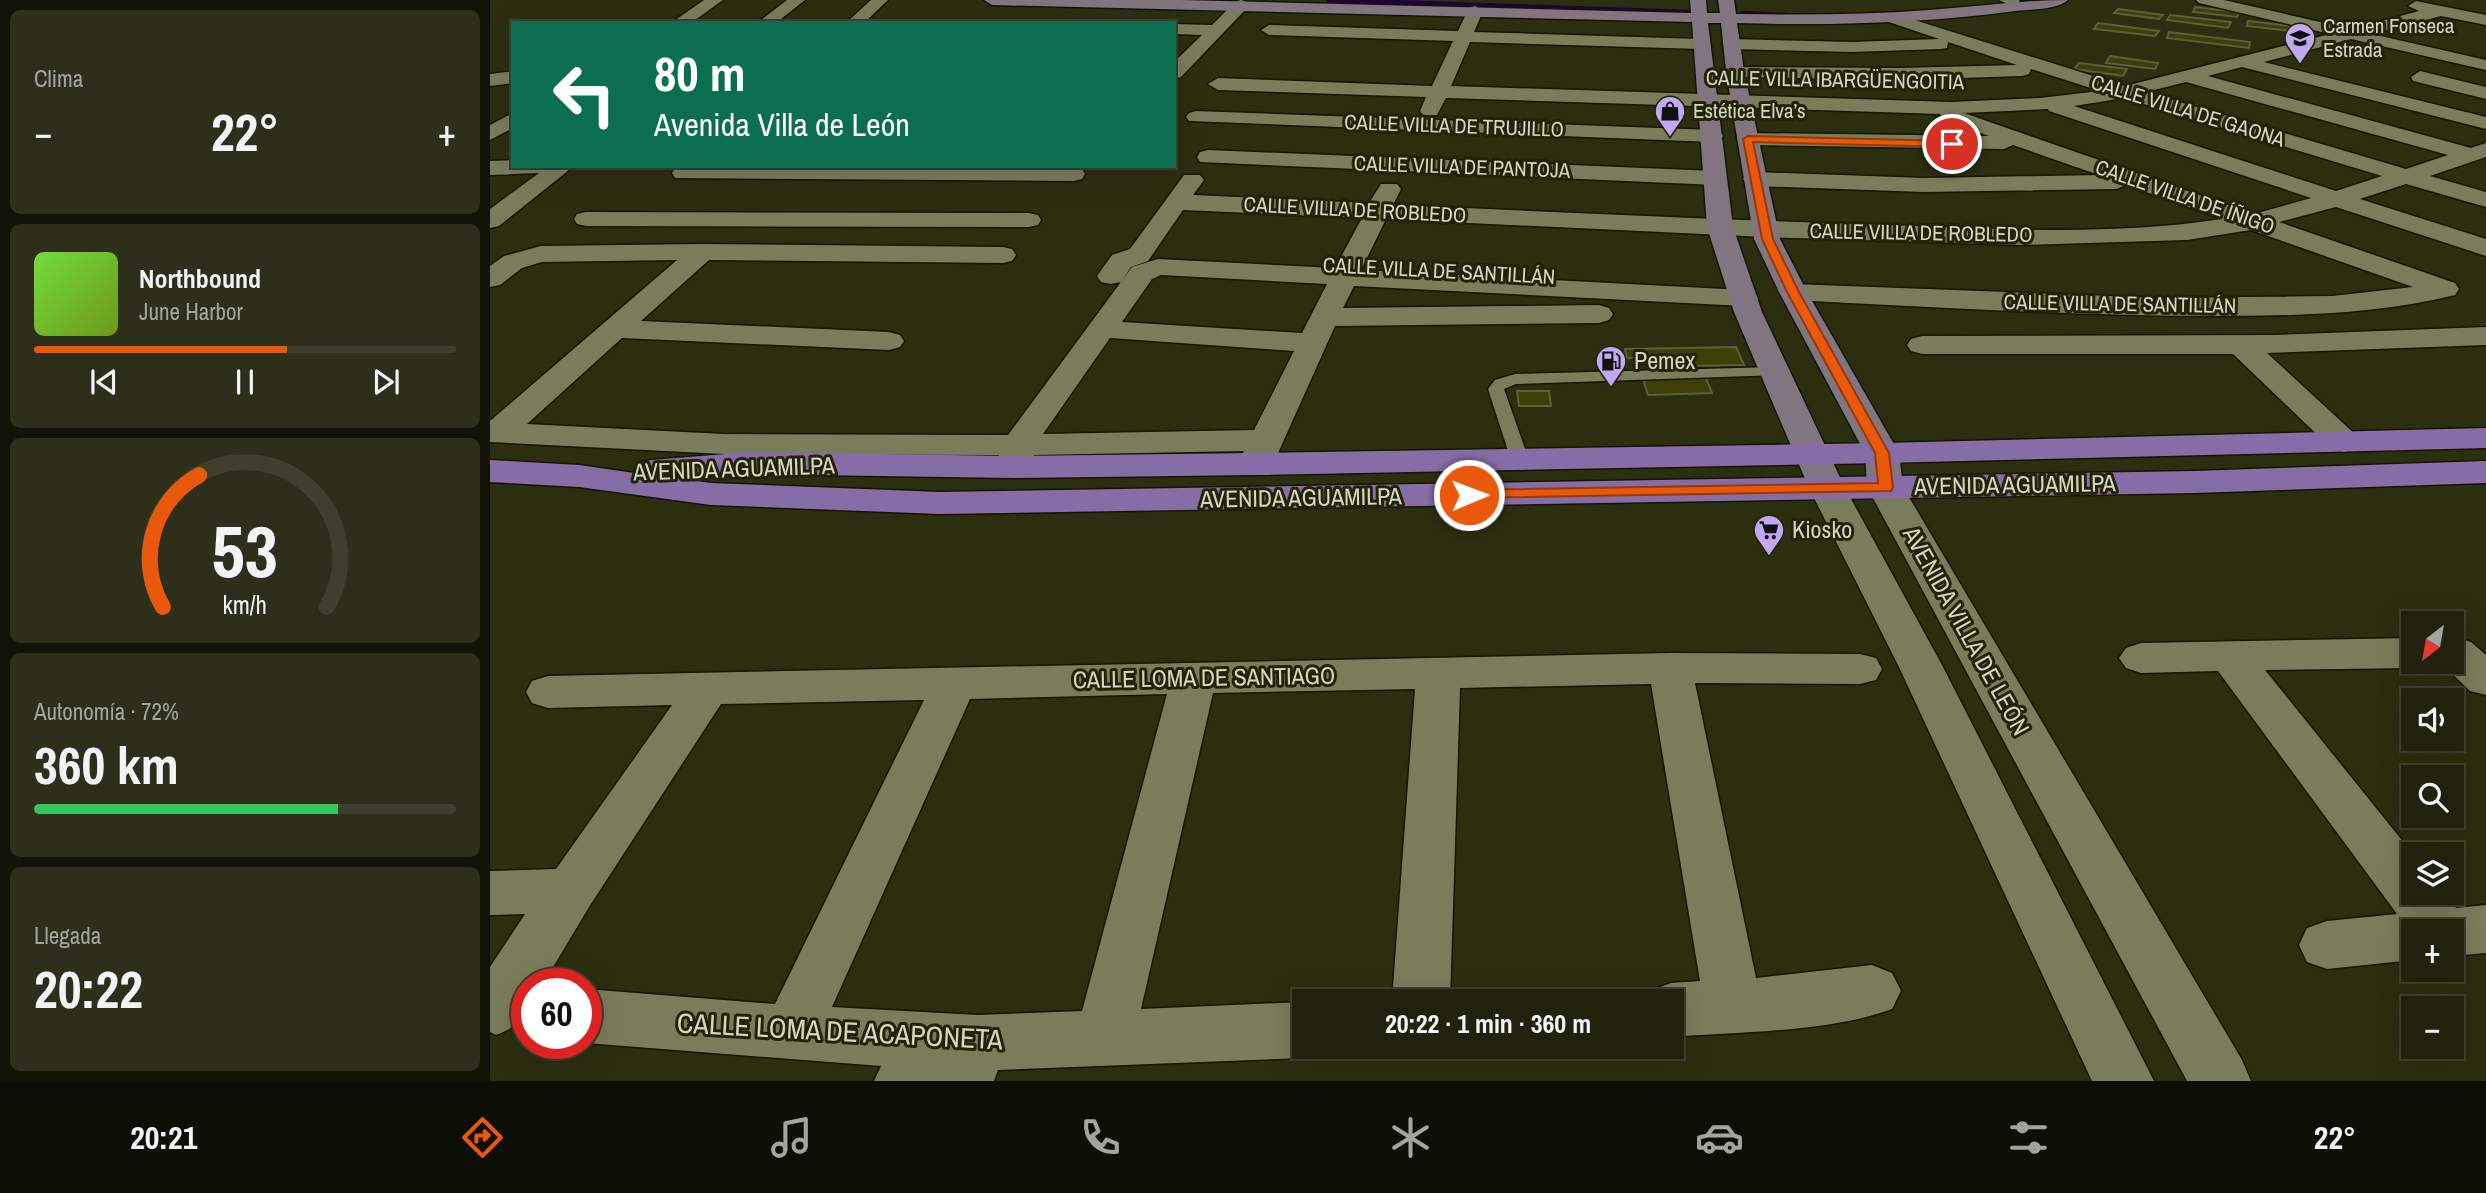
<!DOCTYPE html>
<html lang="es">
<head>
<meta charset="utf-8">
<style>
	:root { --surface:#21220c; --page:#2d2f1a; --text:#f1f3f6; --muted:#a2a49d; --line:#3e3f2d; --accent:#ea580c }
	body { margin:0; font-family:"Archivo Narrow",sans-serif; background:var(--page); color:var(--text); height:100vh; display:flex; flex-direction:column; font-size:26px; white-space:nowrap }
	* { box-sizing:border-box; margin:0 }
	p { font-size:23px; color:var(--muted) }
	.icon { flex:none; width:38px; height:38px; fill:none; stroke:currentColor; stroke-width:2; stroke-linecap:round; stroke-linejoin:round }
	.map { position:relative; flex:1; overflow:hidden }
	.details { display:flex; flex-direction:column; gap:10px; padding:10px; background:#121307; width:490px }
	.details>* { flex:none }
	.guide { position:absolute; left:21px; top:21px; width:665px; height:147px; border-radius:0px; box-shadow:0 7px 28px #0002,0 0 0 2px var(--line); background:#0b6e4f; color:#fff; overflow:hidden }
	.needle { width:46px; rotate:211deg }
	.controls { position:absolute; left:1911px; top:611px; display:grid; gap:14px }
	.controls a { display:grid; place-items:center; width:63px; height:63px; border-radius:0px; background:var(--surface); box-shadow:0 7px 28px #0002,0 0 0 2px var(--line); font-size:35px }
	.speed { position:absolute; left:21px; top:968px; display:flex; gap:14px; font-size:35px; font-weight:700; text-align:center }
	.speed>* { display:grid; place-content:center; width:91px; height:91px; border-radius:50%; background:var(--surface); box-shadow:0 7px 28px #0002,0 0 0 2px var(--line); line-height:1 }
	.speed .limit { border:10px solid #d22; background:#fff; color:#111 }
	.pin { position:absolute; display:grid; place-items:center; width:60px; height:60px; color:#fff; margin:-30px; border:4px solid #fff; border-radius:50%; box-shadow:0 2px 7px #0007 }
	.me { position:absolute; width:77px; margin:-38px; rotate:89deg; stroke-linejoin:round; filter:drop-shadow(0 0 5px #0008) }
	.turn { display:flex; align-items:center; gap:24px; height:147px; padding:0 28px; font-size:32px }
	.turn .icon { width:91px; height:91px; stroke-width:2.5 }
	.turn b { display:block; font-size:49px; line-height:60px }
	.big { font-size:52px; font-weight:700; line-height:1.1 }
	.details .tile { flex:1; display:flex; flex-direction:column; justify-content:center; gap:10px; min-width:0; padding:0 24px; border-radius:10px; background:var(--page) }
	.details .dial { align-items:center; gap:0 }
	.dial svg { height:182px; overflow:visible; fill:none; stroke:var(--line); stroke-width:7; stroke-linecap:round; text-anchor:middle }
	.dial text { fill:var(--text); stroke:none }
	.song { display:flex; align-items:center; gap:21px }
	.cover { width:84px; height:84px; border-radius:10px; background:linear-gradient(135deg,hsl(100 70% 55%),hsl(80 70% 35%)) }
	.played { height:7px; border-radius:4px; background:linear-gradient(90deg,var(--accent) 60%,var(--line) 60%) }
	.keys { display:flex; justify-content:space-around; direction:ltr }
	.heat { display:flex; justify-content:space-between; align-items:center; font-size:38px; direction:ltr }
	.charge { height:10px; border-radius:5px; background:linear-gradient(90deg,#34c759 72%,var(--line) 0) }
	.trip { position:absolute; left:802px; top:989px; width:392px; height:70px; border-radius:0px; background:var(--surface); box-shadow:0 7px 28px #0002,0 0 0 2px var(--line); font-weight:700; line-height:70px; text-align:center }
	.menu { display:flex; height:112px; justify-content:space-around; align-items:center; background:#0d0e05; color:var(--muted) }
	.menu .icon { width:49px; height:49px }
	.menu .current { color:var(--accent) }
	.menu b { font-size:32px; color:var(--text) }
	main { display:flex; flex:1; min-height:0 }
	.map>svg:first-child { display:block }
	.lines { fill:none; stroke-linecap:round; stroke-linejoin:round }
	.stream { stroke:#1e023c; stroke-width:4.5 }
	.building { fill:#3d4005; stroke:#5c5f3f; stroke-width:2 }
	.lane-casing { stroke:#151600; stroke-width:3 }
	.street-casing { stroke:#151600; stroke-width:3 }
	.secondary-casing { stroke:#151600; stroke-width:3 }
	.primary-casing { stroke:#151600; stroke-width:3 }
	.lane { fill:#797d5b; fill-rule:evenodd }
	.street { fill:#797d5b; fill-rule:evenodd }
	.secondary { fill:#807581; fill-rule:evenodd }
	.primary { fill:#876da7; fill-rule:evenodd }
	.route { fill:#ea580c; stroke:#983908; stroke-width:2 }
	.labels { text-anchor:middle; stroke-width:6; stroke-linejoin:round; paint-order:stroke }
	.far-poi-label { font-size:21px; fill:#d3d6c4; stroke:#232405; text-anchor:start }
	.far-street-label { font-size:21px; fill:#d3d6c4; stroke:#232405 }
	.poi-label { font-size:24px; fill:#d3d6c4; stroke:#232405; text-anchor:start }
	.street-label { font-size:24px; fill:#d3d6c4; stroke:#232405 }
	.near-street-label { font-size:28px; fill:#d3d6c4; stroke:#232405 }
</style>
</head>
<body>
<main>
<section class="details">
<div class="tile"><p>Clima</p>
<div class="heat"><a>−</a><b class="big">22°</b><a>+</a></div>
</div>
<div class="tile">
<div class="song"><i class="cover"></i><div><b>Northbound</b><p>June Harbor</p></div></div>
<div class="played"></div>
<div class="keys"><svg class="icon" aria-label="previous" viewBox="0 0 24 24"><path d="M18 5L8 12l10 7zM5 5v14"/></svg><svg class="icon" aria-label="pause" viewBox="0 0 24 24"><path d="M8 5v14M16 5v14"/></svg><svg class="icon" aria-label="next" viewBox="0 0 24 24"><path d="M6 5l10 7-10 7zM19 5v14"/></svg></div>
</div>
<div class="tile dial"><svg viewBox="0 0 100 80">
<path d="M14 69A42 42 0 1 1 86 69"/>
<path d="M14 69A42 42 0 0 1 30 11" stroke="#ea580c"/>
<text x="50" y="56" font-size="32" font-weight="700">53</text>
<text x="50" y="72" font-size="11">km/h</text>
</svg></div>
<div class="tile"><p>Autonomía · 72%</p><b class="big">360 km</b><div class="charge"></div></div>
<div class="tile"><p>Llegada</p><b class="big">20:22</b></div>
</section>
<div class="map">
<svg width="1996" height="1081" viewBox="0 0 1996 1081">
	<rect width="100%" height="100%" fill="#2c2e10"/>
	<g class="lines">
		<path class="stream" d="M838,0L1200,12
			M1516,3L1540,0
			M1252,13L1298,15"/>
	</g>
	<path class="building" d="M1705,7L1749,12L1747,17L1703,12Z
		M1628,9L1673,15L1669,19L1624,13Z
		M1680,15L1741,22L1738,28L1677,20Z
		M1758,21L1818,28V33L1757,26Z
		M1608,23L1669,31L1665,36L1604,29Z
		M1679,32L1760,42L1759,48L1677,38Z
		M1620,56L1668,63L1665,69L1616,63Z
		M1589,63L1637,69L1633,76L1584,69Z
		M1246,347L1254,365L1194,366L1191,357L1137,358L1135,349Z
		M1216,378L1222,393L1158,395L1153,379Z
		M1027,391H1059L1061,406H1029Z"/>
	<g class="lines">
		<g class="lane-casing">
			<path id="lane" d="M1285,367L1291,369L1293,372L1291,375L1026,384L1014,389L1039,460L1030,465L1021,460L998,389L1005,380L1025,374Z"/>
		</g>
		<g class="street-casing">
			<path id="street" d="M214,0H233L201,23H181Z
				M297,0H315L286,23H267Z
				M381,0H398L374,23H356Z
				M751,0L757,2L759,5L757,8L691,77L684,79V62L712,35L684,34V24L722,25L745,2Z
				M1509,0H1529L1530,1L1522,6Z
				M1706,0H1734L1861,29L1929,11L1918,6L1926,1L1996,15V25L1951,16L1882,34L1996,60V70L1861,39L1774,62L1996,117V129L1752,67L1718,76L1981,148L1996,143V157L1940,176L1996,192V207L1916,184L1870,199L1996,239V256L1846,207L1789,222L1965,283L1969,289L1965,295C1880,316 1793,316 1706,316C1572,315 1437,307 1303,300L1293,298L1289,292L1293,286L1303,284L1675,298L1842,296L1923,287L1761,230L1697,240L1531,245L1275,237L896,219L871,270L1254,290L1264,292L1268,298L1264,304L1254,306L864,286L853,308L1109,305L1119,308L1123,314L1119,320L1109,323L845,326L784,462L778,469L766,473L754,469L748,462L754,451L544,455L542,467L537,475L524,478L511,475L506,467L509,455L234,454L0,442V421L187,260L52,262L32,268L10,285L0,287V266L14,256L51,246L212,244L513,247L522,249L526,255L522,261L513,263L219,260L151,321L399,332L410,335L414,341L410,347L399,350L132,338L37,424L234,434L518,435L642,267L668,259L845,268L872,218L693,210L658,261L641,267L631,282L621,284L611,282L607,276L622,255L640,249L694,175H710L714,180L703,195L879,203L891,184H907L911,189L903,205C1068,212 1234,220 1399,225C1510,229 1622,236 1732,219L1636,185L1627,189L1434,192L1265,186L1257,184L1253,179L1257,174L1265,172L1434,178L1609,175L1523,145L1514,149L1258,145L1250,144L1247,139L1250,134L1258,133L1499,136L1452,119L1450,114L956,98L947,115H933L930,111L936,97L728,90L718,84L728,78L942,86L963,41L779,35L771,30L779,25L968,31L979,8L985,6L993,11L984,32L1211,39L1220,44L1211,49L980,42L961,86L1461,102L1550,98L1610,91L1541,69L1539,74L1532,76L1410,80L1245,77L1236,71L1238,67L1410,68L1527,65L1458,42L1457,48L1451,49L1362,52L1241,49L1232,44L1241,39L1362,42L1449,39L1396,21L1394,18L1396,15L1402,13L1635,86L1840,34L1709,3ZM1696,82L1958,155L1916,169L1656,92ZM1634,98L1892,176L1846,191L1584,106ZM1558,109L1559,111L1821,198L1764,214L1474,113ZM671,275L837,284L812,333L632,322L662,279ZM620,338L804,351L764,430L553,434Z
				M23,71V83L0,86V74Z
				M1930,71L1996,87V99L1923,81L1921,77Z
				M706,111L1222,130L1230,131L1233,136L1230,141L1222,142L699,121L696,117L699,113Z
				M23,113V128L0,140V125Z
				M718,150L1225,171L1233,173L1237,178L1233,183L1225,185L710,162L707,157L710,152Z
				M23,160V166H84L9,226L0,228V209L49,173L0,175V161Z
				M193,166L584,167L592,169L595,174L592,179L584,181L185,178L182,173L185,168Z
				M96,212L539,213L548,215L551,220L548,225L539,227L96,226L87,224L84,219L87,214Z
				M1996,327V345L1777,353L1866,435L1871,442L1866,449L1854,452L1842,449L1743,354H1432L1421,351L1417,345L1421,339L1432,336L1785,335Z
				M1395,476L1408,479L1413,487L1752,1060L1761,1081H1697L1377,487L1382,479Z
				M1337,477L1350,480L1355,488L1452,665L1664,1081H1602L1408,665L1319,488L1324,480Z
				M1966,637L1981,642L1996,655V695L1980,691L1950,662H1962V639Z
				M1923,638V662H1939L1938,663L1923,668L1775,670L1923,854V892H1954L1966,908L1996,905V953L1962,956V931H1923V960L1837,969L1817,962L1809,945L1817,928L1837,921L1907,914L1728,671L1651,673L1636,668L1629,658L1636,648L1651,643Z
				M1180,653L1370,654L1386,658L1392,669L1386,680L1370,684L1205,683L1266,978L1382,965L1402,973L1411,991L1402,1009C1341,1032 1248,1032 1181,1037V1001H1156L1160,991L1181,983L1210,981L1161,684L970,688L960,1001H902L925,689L723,693L651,1009L814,1002V1046H836L814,1058L508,1070L504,1081H384L391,1066L96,1043V989L285,1004L434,700L231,704L99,907L53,984H37C37,1014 36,1023 6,1035L0,1032V967L35,914L0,915V871L66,869L182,705L58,708L42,703L36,692L42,681L58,676ZM677,694L592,1011L488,1015L342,1007L480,699Z"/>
		</g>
		<g class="secondary-casing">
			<path id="secondary" d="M494,0H691L1201,13L1200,0H1216L1217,13H1230L1228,0H1244L1246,14C1310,15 1374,15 1439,10C1485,7 1531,0 1578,0C1568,10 1540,9 1526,11C1434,23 1341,26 1247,23L1254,71L1290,239L1317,292L1409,453L1413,487L1408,495L1395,498L1382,495L1377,487L1375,453L1289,292L1264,239L1236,71L1231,23H1218L1243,227L1272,312L1355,488L1350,496L1337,499L1324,496L1319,488L1244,312L1217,227L1202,22L502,5Z"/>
		</g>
		<g class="primary-casing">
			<path id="primary" d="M1996,428V448L1392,463L765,475L524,478L261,474L192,479L221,483L450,492L1704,471L1996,461V483L1704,493L450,514L221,505L89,487L0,482V460L89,465L144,473L148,463L161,460L261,452L524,456L765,453L1392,443Z"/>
		</g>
		<use href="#lane" class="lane"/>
		<use href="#street" class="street"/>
		<use href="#secondary" class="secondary"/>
		<use href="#primary" class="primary"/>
	</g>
	<path class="route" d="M1258,136L1462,141L1467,144L1462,147L1263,142L1283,239L1309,292L1399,453L1403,487L1401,491L973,498L971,495L973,492L979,490L1388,483L1385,453L1297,292L1272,239L1253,139Z"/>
	<defs>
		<g id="school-pin" transform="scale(1.575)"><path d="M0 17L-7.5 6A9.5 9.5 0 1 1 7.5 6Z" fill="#c1a8f3" stroke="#232405"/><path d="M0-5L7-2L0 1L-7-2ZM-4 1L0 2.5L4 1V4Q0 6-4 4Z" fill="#111"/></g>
		<g id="shop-pin" transform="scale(1.575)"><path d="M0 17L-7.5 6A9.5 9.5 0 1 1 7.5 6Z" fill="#c1a8f3" stroke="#232405"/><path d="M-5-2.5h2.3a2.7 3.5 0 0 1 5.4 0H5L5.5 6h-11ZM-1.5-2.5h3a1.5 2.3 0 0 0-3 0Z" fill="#111"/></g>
		<g id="fuel-pin" transform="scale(1.575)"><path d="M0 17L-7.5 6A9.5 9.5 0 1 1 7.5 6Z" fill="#c1a8f3" stroke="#232405"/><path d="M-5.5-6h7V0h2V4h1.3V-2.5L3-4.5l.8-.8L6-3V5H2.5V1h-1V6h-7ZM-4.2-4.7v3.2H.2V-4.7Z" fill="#111"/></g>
		<g id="supermarket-pin" transform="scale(1.575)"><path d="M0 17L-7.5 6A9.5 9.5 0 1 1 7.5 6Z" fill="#c1a8f3" stroke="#232405"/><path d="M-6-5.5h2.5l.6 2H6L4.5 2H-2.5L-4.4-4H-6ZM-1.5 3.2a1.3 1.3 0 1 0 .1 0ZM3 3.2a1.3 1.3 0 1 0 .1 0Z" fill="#111"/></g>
	</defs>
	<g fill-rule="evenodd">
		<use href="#school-pin" x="1810" y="38"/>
		<use href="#shop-pin" x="1180" y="111"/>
		<use href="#fuel-pin" x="1121" y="361"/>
		<use href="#supermarket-pin" x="1279" y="530"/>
	</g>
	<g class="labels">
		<g class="far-poi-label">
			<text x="1833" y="33">Carmen Fonseca<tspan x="1833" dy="24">Estrada</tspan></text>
			<text x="1203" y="118">Estética Elva’s</text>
		</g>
		<g class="far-street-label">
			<text transform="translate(1345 80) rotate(1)" y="7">CALLE VILLA IBARGÜENGOITIA</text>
			<text transform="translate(1698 111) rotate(17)" y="7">CALLE VILLA DE GAONA</text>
			<text transform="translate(964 126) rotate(2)" y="7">CALLE VILLA DE TRUJILLO</text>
			<text transform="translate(972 167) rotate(2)" y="7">CALLE VILLA DE PANTOJA</text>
			<text transform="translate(1695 197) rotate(19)" y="7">CALLE VILLA DE ÍÑIGO</text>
			<text transform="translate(865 210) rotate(3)" y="7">CALLE VILLA DE ROBLEDO</text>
			<text transform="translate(1431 233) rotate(1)" y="7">CALLE VILLA DE ROBLEDO</text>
			<text transform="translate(949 271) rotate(3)" y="7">CALLE VILLA DE SANTILLÁN</text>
			<text transform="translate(1630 304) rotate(1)" y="7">CALLE VILLA DE SANTILLÁN</text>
		</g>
		<g class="poi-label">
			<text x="1144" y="369">Pemex</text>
			<text x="1302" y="538">Kiosko</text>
		</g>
		<g class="street-label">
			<text transform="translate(244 469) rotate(-2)" y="8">AVENIDA AGUAMILPA</text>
			<text transform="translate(1525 485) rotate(-1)" y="8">AVENIDA AGUAMILPA</text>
			<text transform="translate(811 498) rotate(-1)" y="8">AVENIDA AGUAMILPA</text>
			<text transform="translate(1476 631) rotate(61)" y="8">AVENIDA VILLA DE LEÓN</text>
			<text transform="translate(714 678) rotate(-1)" y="8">CALLE LOMA DE SANTIAGO</text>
		</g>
		<g class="near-street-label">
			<text transform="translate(350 1031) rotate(3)" y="10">CALLE LOMA DE ACAPONETA</text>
		</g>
	</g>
</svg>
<div class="controls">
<a><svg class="needle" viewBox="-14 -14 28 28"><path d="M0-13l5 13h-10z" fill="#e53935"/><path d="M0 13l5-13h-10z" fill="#a2a49d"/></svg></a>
<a><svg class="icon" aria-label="sound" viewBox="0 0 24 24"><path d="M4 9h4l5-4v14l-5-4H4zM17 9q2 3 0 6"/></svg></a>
<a><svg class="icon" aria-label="search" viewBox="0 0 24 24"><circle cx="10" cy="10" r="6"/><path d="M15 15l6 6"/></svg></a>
<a><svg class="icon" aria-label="layers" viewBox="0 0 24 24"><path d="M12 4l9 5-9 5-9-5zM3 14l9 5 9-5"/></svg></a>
<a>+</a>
<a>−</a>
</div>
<div class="speed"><div class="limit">60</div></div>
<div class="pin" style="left:1462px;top:144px;background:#d93025"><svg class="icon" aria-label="arrive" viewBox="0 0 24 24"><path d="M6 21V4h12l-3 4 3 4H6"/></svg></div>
<svg class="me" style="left:979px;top:495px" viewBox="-20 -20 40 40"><circle r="17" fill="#ea580c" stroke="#fff" stroke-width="3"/><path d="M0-11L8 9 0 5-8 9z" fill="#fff"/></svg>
<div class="trip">20:22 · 1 min · 360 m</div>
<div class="guide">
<div class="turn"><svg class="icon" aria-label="left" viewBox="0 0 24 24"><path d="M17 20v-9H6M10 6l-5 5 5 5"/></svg><div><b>80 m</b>Avenida Villa de León</div></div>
</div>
</div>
</main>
<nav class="menu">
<b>20:21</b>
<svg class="icon current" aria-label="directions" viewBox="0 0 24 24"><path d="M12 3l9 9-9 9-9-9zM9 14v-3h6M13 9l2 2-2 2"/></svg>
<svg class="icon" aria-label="music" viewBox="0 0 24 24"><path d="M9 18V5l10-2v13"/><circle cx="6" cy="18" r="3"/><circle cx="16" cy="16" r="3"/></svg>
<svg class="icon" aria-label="phone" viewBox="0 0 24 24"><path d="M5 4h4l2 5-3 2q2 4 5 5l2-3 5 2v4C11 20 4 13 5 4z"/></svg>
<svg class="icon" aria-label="climate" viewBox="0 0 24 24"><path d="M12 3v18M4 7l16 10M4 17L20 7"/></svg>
<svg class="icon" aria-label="car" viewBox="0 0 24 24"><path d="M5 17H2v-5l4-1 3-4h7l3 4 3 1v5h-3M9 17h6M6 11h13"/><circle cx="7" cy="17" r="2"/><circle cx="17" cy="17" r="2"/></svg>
<svg class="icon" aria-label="filters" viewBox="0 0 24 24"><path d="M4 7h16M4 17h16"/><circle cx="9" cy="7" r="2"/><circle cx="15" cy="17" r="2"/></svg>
<b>22°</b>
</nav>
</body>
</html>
